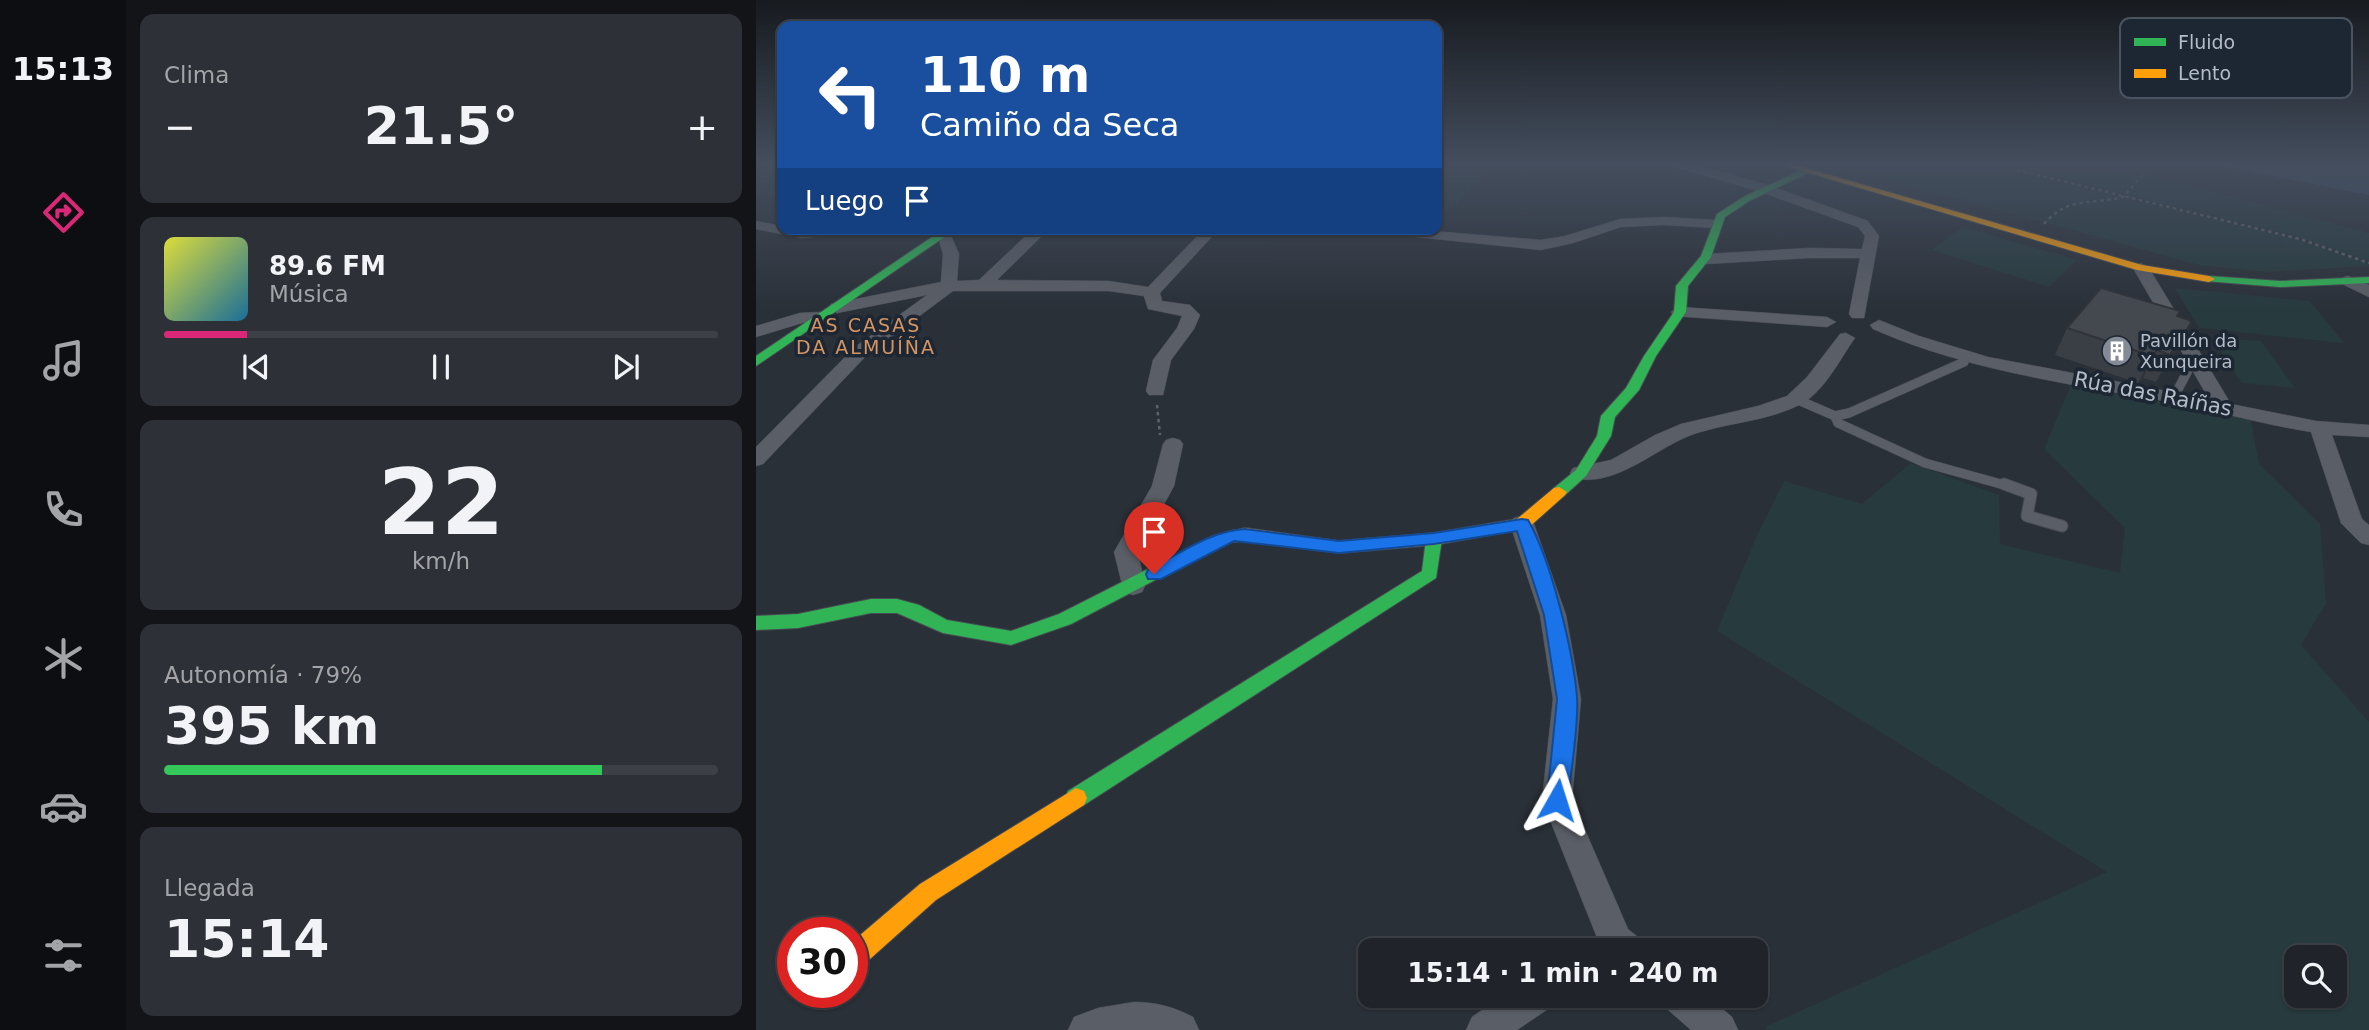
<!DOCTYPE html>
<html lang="es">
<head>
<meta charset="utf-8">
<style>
	:root { --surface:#20242a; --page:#2d3036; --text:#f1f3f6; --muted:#a2a4a8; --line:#3d4147; --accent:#db2777 }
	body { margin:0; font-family:"DejaVu Sans",sans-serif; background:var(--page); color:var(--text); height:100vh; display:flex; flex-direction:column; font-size:26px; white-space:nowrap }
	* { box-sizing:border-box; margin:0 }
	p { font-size:23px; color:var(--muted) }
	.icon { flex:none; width:38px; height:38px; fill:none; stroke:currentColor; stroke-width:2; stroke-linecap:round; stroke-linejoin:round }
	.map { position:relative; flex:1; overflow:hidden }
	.drawer { display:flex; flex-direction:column; gap:14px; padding:14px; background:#121417; width:630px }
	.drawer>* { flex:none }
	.banner { position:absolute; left:21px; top:21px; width:665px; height:214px; border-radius:14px; box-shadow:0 2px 5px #0004,0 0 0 2px var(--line); background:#1a4fa0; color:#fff; overflow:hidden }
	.controls { position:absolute; left:1528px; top:945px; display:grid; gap:14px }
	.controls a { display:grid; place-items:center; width:63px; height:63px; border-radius:14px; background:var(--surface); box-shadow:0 2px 5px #0004,0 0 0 2px var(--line); font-size:35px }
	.speed { position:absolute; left:21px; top:917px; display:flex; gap:14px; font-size:35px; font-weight:700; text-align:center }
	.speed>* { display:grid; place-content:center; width:91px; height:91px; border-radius:50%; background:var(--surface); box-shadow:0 2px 5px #0004,0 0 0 2px var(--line); line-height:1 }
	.speed .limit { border:10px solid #d22; background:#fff; color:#111 }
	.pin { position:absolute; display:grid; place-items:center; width:60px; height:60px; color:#fff; margin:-72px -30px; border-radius:50% 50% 50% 0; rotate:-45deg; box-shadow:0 0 7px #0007 }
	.pin .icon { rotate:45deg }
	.me { position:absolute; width:77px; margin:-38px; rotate:6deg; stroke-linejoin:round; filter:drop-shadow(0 0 5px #0008) }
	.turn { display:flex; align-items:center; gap:24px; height:147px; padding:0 28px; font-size:32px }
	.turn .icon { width:91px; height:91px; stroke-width:2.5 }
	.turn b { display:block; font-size:49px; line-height:60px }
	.then { display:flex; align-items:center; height:66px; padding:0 28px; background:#0003; gap:14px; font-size:26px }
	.big { font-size:52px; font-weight:700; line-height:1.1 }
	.drawer .card { flex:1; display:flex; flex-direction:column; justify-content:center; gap:10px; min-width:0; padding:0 24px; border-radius:14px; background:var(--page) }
	.drawer .dial { align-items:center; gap:0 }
	.dial b { font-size:91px; line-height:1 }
	.song { display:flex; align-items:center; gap:21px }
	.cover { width:84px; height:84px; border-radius:10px; background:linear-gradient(135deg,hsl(60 70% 55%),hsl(200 70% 35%)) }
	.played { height:7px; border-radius:4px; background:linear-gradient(90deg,var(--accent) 15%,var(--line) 15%) }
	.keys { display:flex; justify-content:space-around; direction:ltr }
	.heat { display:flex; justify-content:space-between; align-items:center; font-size:38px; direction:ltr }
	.charge { height:10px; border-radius:5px; background:linear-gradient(90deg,#34c759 79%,var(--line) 0) }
	.trip { position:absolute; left:602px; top:938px; width:410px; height:70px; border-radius:14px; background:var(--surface); box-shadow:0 2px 5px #0004,0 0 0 2px var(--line); font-weight:700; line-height:70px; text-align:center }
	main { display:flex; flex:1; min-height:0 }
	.menu { display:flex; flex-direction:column; width:126px; justify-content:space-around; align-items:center; background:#0d0e11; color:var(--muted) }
	.menu .icon { width:49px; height:49px }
	.menu .active { color:var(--accent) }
	.menu b { font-size:32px; color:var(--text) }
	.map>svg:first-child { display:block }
	.green { fill:#273a3e; fill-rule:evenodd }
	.water { fill:#384963 }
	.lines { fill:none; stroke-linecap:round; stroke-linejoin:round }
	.lane-far1-casing { stroke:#484c53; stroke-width:10 }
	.lane-casing { stroke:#484c53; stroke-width:13 }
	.street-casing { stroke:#484c53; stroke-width:1 }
	.fast-casing { stroke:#484c53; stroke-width:2 }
	.slow-casing { stroke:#484c53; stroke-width:2 }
	.path { stroke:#5d636a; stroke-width:2.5; stroke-dasharray:3.5 3.5; stroke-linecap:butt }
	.lane-far1 { stroke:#5a5e66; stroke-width:9 }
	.lane { stroke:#5a5e66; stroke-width:11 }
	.street { fill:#5a5e66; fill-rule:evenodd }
	.fast { fill:#30b455; fill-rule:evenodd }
	.slow { fill:#ff9f0a; fill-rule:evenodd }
	.wall { fill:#3a3f45 }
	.shaded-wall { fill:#303338 }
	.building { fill:#444950; stroke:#303338; stroke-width:2 }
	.route { fill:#1a73e8; stroke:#114b97; stroke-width:2 }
	.labels { text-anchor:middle; stroke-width:7; stroke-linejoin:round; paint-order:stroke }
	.far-poi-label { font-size:18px; fill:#b4bcc9; stroke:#1d2633; text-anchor:start }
	.far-neighbourhood-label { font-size:19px; letter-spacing:2px; fill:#d59563; stroke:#1d2633 }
	.street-label { font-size:21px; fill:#b4bcc9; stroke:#1d2633 }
	.key { fill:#1d2633; stroke:#4a5360; stroke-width:2 }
	.key-label { font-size:19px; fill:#b4bcc9 }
</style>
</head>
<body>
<main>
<nav class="menu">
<b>15:13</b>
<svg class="icon active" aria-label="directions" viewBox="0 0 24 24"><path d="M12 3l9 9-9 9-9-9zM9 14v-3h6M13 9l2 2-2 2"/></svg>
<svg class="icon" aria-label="music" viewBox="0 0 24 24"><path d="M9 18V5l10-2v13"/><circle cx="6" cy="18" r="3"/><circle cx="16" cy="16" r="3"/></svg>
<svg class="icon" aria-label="phone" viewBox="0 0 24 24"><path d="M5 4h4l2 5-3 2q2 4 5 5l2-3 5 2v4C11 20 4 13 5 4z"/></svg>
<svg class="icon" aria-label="climate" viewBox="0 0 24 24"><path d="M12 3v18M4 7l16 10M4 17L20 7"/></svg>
<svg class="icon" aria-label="car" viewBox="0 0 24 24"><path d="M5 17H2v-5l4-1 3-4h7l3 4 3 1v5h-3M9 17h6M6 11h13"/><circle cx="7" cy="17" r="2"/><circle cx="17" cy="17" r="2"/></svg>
<svg class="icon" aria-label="filters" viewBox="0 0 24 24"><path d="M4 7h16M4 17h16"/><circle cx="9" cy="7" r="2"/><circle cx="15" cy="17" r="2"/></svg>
</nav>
<section class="drawer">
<div class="card"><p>Clima</p>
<div class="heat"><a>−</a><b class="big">21.5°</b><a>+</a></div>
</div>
<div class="card">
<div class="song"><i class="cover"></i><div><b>89.6 FM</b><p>Música</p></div></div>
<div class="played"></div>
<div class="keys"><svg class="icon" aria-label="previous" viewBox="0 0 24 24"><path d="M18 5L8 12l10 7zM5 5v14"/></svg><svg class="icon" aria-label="pause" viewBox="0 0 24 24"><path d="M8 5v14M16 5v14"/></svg><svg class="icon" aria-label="next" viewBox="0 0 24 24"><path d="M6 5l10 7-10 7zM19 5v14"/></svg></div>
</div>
<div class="card dial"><b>22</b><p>km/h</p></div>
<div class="card"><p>Autonomía · 79%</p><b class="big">395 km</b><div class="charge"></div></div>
<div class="card"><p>Llegada</p><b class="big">15:14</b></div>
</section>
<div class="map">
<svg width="1613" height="1030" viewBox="0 0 1613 1030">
	<rect width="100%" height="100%" fill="#2a3038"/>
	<path class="green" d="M0,165H26V195L20,197L0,192Z
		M681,165H736L698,208H681Z
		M1079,165H1237L1307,184L1538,238L1613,263V266L1510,272L1443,265Z
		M1246,165H1334L1401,177L1613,233V261L1533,234Z
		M1207,227L1321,260L1293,287L1176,250Z
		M1419,288L1554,301L1588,343L1443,328Z
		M1455,337L1505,341L1539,388L1486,383Z
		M1315,384L1495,420L1503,464L1564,524L1570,603L1545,645L1613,722V1030H1012L1009,1027L1351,872L961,631L1000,538L1028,481L1106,504L1155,463L1243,495L1244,544L1364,573L1369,528L1288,449ZM1540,957H1578V996H1540Z"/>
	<path class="water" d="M1461,165H1613V195Z"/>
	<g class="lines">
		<g class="lane-far1-casing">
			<path id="lane-far1" d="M1418,397L1439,357
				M1040,399L1079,416L1082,423L1169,463L1252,486
				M1079,416L1093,413L1208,362L1210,355"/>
		</g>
		<g class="lane-casing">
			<path id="lane" d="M1248,484L1275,494L1271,516L1306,526"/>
		</g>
		<g class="street-casing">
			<path id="street" d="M922,165H941L1015,186L1112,221L1123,236L1108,318H1096L1093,314L1104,258H1053L950,264L942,259L950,254L1053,248L1106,249L1109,236L1102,227L1005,192L923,168Z
				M907,217L960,220L967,224L960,228L907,225L865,227L817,243L785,250L660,237L655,236L652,229L785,240L809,236L864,219Z
				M0,221L26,226V229H111L104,233L46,238L0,229Z
				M157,229L193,231L203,254L201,281L223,280L277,229H293L241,280L353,281L392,287L448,229H463L404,293L406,301L434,305L444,315L438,329L415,360L407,395H393L390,391L397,360L421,328L426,316L392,309L388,296L353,291H197L111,355L7,464L0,466V447L99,347L171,295L81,313L73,308L75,304L185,282L187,254L182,237L159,232Z
				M1385,263L1393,268L1475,404L1560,421L1613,425V437L1576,435L1606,519L1613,525V545L1605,543L1585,523L1555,432C1505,424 1457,410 1408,401C1309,383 1210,370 1117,329L1114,325L1123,320L1163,336L1232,357L1453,399L1377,268Z
				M1592,276L1613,285V297L1586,284L1584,281L1586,278Z
				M924,307L1071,317L1080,322L1071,327L918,316L915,312Z
				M67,312L73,313L76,317L73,321L46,323L0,337V326L44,313Z
				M1090,333L1099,338C1084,359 1068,392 1045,404C1013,421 975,422 941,433C902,445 861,489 817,478L814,473L817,468L855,460L899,435L925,424L1002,406L1031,396L1051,377L1084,334Z
				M417,438L424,440L427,444L418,486L382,552L389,586L386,592L377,595L368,592L358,552L396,486L407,444L410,440Z
				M766,516L774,518L778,524L810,615L825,699L816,800L872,929L883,938L888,950H846L786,800L797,699L784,615L754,524L758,518Z
				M747,996H797L792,1009L761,1030H710L716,1017Z
				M906,996H952L976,1017L982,1030H935L911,1009Z
				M378,1002C400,1002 418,1007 437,1017L443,1030H312L318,1017L342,1008Z"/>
		</g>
		<g class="fast-casing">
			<path id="fast" d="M1048,169L1056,171L995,200L969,217L955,257L932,286L930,312L900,356L883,390L859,417L855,436L830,476L808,496H798L795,492L798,488L820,470L841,436L845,416L870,388L888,356L918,312L920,286L945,256L961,214L989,196Z
				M188,229H200L0,366V356Z
				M1453,276L1524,281L1613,277V283L1524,287L1449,281V277Z
				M479,530L485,532L487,536L485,540L468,544L315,624L255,645L187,633L141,613H115L42,628L0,630V616L42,614L115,599H141L163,605L191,620L255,631L303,614L457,536Z
				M678,533L686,539L680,578L328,805L320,808L312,805L309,798L312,791L666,571L670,539Z"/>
		</g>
		<g class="slow-casing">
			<path id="slow" d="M1026,165H1039L1386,265L1453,276L1459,279L1453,282L1381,270Z
				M803,487L811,492L808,496L772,528L678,545L583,553L489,540L479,542L471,536L473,532L489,528L583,541L678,533L761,519L798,488Z
				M320,788L328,791L331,798L328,805L180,900L105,967L96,970V942L164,884Z"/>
		</g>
		<path class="path" d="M1240,165L1544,239L1613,263
			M1288,224C1312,196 1335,205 1367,197L1387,175
			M401,405L404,435"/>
		<use href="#lane-far1" class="lane-far1"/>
		<use href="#lane" class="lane"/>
		<use href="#street" class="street"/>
		<use href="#fast" class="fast"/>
		<use href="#slow" class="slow"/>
	</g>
	<path class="wall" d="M1422,316L1421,350L1400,382L1387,378L1382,383L1299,355L1311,328Z"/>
	<path class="shaded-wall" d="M1435,323L1421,350L1400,382L1414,355Z
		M1401,350L1387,378L1382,383L1396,356Z"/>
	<path class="building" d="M1345,288L1424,311L1421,316L1433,320L1435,323L1414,355L1401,350L1396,356L1311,328Z"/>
	<linearGradient id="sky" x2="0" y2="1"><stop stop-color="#171a1f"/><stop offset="0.53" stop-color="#444e5e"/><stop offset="1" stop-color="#444e5e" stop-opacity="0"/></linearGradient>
	<rect width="1613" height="309" fill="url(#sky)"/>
	<path class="route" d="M766,519L772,520C795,560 817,650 821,697C823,726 815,769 812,800L809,806L801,809L794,806L791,800L801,699L788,615L761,531L678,544L583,553L478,541L405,579H392L390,574L392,570C423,554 454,531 489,529L583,541L678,533Z"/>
	<defs>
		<g id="building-disc" transform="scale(1.575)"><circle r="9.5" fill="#848b96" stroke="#1d2633"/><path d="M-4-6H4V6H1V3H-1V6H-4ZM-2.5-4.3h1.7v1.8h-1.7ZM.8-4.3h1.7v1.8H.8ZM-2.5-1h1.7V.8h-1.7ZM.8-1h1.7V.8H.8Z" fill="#fff"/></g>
	</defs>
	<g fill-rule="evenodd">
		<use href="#building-disc" x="1361" y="351"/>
	</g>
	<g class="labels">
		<g class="far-poi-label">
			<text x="1384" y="347">Pavillón da<tspan x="1384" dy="21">Xunqueira</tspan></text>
		</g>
		<g class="far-neighbourhood-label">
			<text x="110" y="332">AS CASAS<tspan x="110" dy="22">DA ALMUÍÑA</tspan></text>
		</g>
		<g class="street-label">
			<text transform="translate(1397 394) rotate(11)" y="7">Rúa das Raíñas</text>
		</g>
	</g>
	<rect x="1364" y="18" width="232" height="80" rx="10" class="key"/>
	<rect x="1378" y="38" width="32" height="8" fill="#30b455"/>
	<rect x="1378" y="69" width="32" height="9" fill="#ff9f0a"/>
	<g class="key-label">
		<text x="1422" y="49">Fluido</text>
		<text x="1422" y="80">Lento</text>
	</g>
</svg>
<div class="controls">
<a><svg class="icon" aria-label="search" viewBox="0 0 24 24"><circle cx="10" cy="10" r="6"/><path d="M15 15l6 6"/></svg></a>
</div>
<div class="speed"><div class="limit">30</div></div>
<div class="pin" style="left:398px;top:574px;background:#d93025"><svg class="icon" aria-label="arrive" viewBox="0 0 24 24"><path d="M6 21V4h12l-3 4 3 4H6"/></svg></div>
<svg class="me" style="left:801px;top:800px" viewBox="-20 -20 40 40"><path d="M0-17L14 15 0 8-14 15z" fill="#1a73e8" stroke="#fff" stroke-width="4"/></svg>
<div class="trip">15:14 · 1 min · 240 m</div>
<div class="banner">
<div class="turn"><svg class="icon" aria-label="left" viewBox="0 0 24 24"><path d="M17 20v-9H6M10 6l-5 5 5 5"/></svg><div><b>110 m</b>Camiño da Seca</div></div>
<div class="then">Luego<svg class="icon" aria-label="arrive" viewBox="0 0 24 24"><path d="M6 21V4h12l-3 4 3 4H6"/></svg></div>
</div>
</div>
</main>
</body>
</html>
